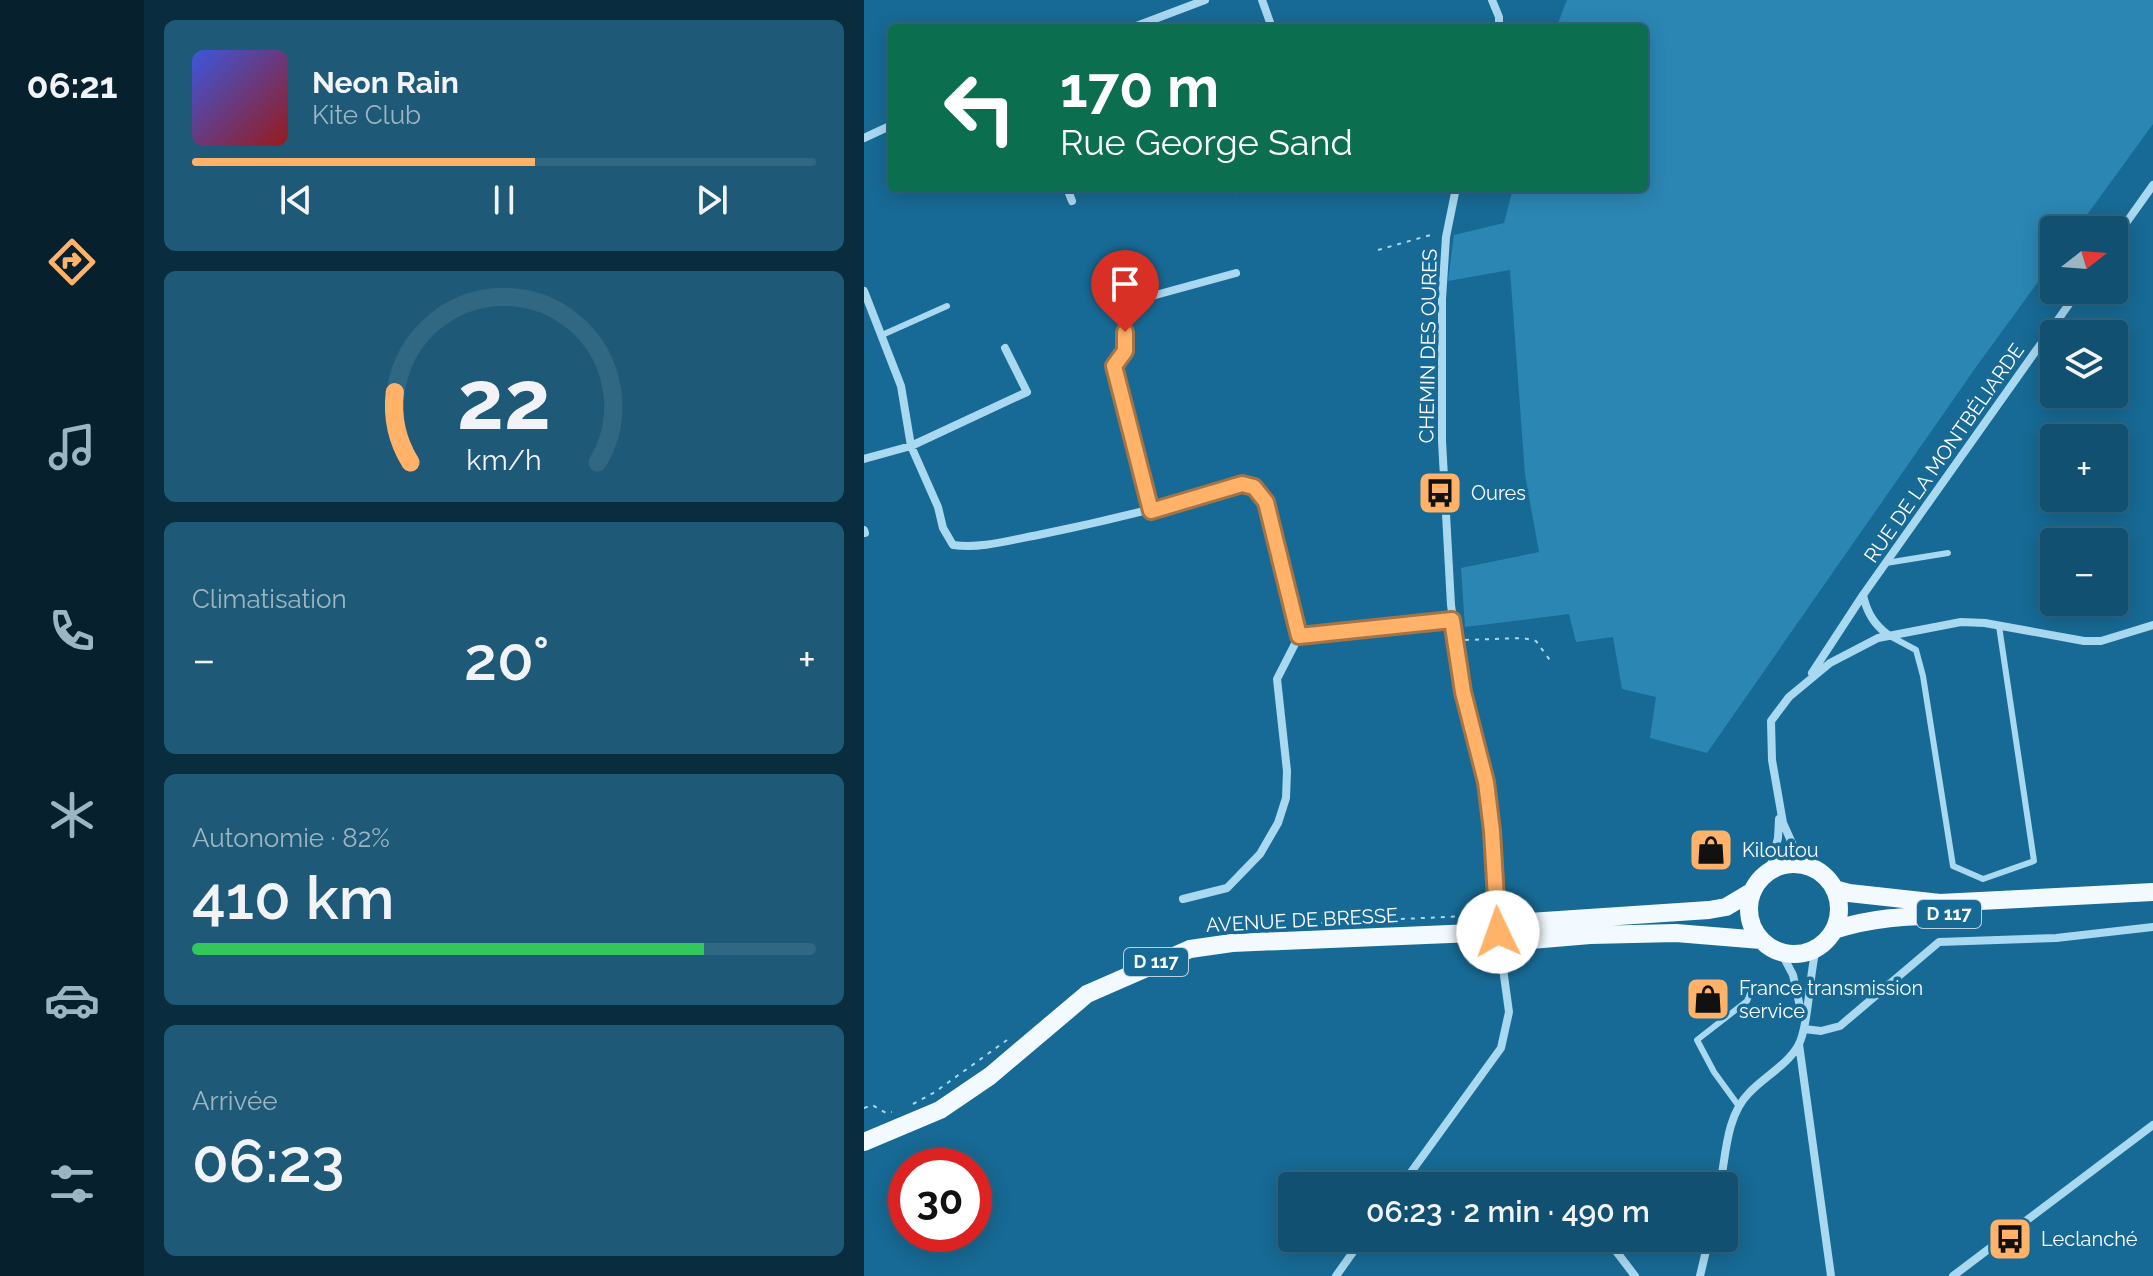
<!DOCTYPE html>
<html lang="fr">
<head>
<meta charset="utf-8">
<style>
	:root { --surface:#115070; --page:#1e5a78; --text:#f1f3f6; --muted:#9cb5c3; --line:#306783; --accent:#ffb268 }
	body { margin:0; font-family:Raleway,sans-serif; background:var(--page); color:var(--text); height:100vh; display:flex; flex-direction:column; font-size:30px; white-space:nowrap }
	* { box-sizing:border-box; margin:0 }
	p { font-size:26px; color:var(--muted) }
	.icon { flex:none; width:44px; height:44px; fill:none; stroke:currentColor; stroke-width:2; stroke-linecap:round; stroke-linejoin:round }
	.map { position:relative; flex:1; overflow:hidden }
	.drawer { display:flex; flex-direction:column; gap:20px; padding:20px; background:#092c3e; width:720px }
	.drawer>* { flex:none }
	.guide { position:absolute; left:24px; top:24px; width:760px; height:168px; border-radius:8px; box-shadow:0 4px 20px #0003,0 0 0 2px var(--line); background:#0b6e4f; color:#fff; overflow:hidden }
	.needle { width:52px; rotate:73deg }
	.buttons { position:absolute; left:1176px; top:216px; display:grid; gap:16px }
	.buttons a { display:grid; place-items:center; width:88px; height:88px; border-radius:8px; background:var(--surface); box-shadow:0 4px 20px #0003,0 0 0 2px var(--line); font-size:40px }
	.speed { position:absolute; left:24px; top:1148px; display:flex; gap:16px; font-size:40px; font-weight:700; text-align:center }
	.speed>* { display:grid; place-content:center; width:104px; height:104px; border-radius:50%; background:var(--surface); box-shadow:0 4px 20px #0003,0 0 0 2px var(--line); line-height:1 }
	.speed .limit { border:12px solid #d22; background:#fff; color:#111 }
	.pin { position:absolute; display:grid; place-items:center; width:68px; height:68px; color:#fff; margin:-82px -34px; border-radius:50% 50% 50% 0; rotate:-45deg; box-shadow:0 0 8px #0007 }
	.pin .icon { rotate:45deg }
	.me { position:absolute; width:88px; margin:-44px; rotate:357deg; stroke-linejoin:round; filter:drop-shadow(0 0 6px #0008) }
	.turn { display:flex; align-items:center; gap:28px; height:168px; padding:0 40px; font-size:36px }
	.turn .icon { width:104px; height:104px; stroke-width:2.5 }
	.turn b { display:block; font-size:56px; line-height:68px }
	.big { font-size:60px; font-weight:600; line-height:1.1 }
	.drawer .widget { flex:1; display:flex; flex-direction:column; justify-content:center; gap:12px; min-width:0; padding:0 28px; border-radius:12px; background:var(--page) }
	.drawer .dial { align-items:center; gap:0 }
	.dial svg { height:208px; overflow:visible; fill:none; stroke:var(--line); stroke-width:7; stroke-linecap:round; text-anchor:middle }
	.dial text { fill:var(--text); stroke:none }
	.song { display:flex; align-items:center; gap:24px }
	.cover { width:96px; height:96px; border-radius:12px; background:linear-gradient(135deg,hsl(230 70% 55%),hsl(0 70% 35%)) }
	.played { height:8px; border-radius:4px; background:linear-gradient(90deg,var(--accent) 55%,var(--line) 55%) }
	.keys { display:flex; justify-content:space-around; direction:ltr }
	.heat { display:flex; justify-content:space-between; align-items:center; font-size:44px; direction:ltr }
	.charge { height:12px; border-radius:6px; background:linear-gradient(90deg,#34c759 82%,var(--line) 0) }
	.trip { position:absolute; left:414px; top:1172px; width:460px; height:80px; border-radius:8px; background:var(--surface); box-shadow:0 4px 20px #0003,0 0 0 2px var(--line); font-weight:600; line-height:80px; text-align:center }
	main { display:flex; flex:1; min-height:0 }
	.menu { display:flex; flex-direction:column; width:144px; justify-content:space-around; align-items:center; background:#07202d; color:var(--muted) }
	.menu .icon { width:56px; height:56px }
	.menu .active { color:var(--accent) }
	.menu b { font-size:36px; color:var(--text) }
	.map>svg:first-child { display:block }
	.green { fill:#2b86b3 }
	.lines { fill:none; stroke-linecap:round; stroke-linejoin:round }
	.path { stroke:#a9d9f1; stroke-width:2; stroke-dasharray:4 6; stroke-linecap:butt }
	.service { stroke:#a9d9f1; stroke-width:6 }
	.minor { stroke:#a9d9f1; stroke-width:8 }
	.primary { stroke:#f2faff; stroke-width:18 }
	.route-casing { stroke:#a67444; stroke-width:20 }
	.route { stroke:#ffb268; stroke-width:14 }
	.labels { text-anchor:middle; stroke-width:7; stroke-linejoin:round; paint-order:stroke }
	.shield { fill:#176a95; stroke:#b9d2df; stroke-width:2 }
	.shield-label { font-size:18px; font-weight:bold; fill:#fff }
	.street-label { font-size:20px; fill:#fff; stroke:#176a95 }
	.poi-label { font-size:20px; fill:#fff; stroke:#176a95; text-anchor:start }
</style>
</head>
<body>
<main>
<nav class="menu">
<b>06:21</b>
<svg class="icon active" aria-label="directions" viewBox="0 0 24 24"><path d="M12 3l9 9-9 9-9-9zM9 14v-3h6M13 9l2 2-2 2"/></svg>
<svg class="icon" aria-label="music" viewBox="0 0 24 24"><path d="M9 18V5l10-2v13"/><circle cx="6" cy="18" r="3"/><circle cx="16" cy="16" r="3"/></svg>
<svg class="icon" aria-label="phone" viewBox="0 0 24 24"><path d="M5 4h4l2 5-3 2q2 4 5 5l2-3 5 2v4C11 20 4 13 5 4z"/></svg>
<svg class="icon" aria-label="climate" viewBox="0 0 24 24"><path d="M12 3v18M4 7l16 10M4 17L20 7"/></svg>
<svg class="icon" aria-label="car" viewBox="0 0 24 24"><path d="M5 17H2v-5l4-1 3-4h7l3 4 3 1v5h-3M9 17h6M6 11h13"/><circle cx="7" cy="17" r="2"/><circle cx="17" cy="17" r="2"/></svg>
<svg class="icon" aria-label="filters" viewBox="0 0 24 24"><path d="M4 7h16M4 17h16"/><circle cx="9" cy="7" r="2"/><circle cx="15" cy="17" r="2"/></svg>
</nav>
<section class="drawer">
<div class="widget">
<div class="song"><i class="cover"></i><div><b>Neon Rain</b><p>Kite Club</p></div></div>
<div class="played"></div>
<div class="keys"><svg class="icon" aria-label="previous" viewBox="0 0 24 24"><path d="M18 5L8 12l10 7zM5 5v14"/></svg><svg class="icon" aria-label="pause" viewBox="0 0 24 24"><path d="M8 5v14M16 5v14"/></svg><svg class="icon" aria-label="next" viewBox="0 0 24 24"><path d="M6 5l10 7-10 7zM19 5v14"/></svg></div>
</div>
<div class="widget dial"><svg viewBox="0 0 100 80">
<path d="M14 69A42 42 0 1 1 86 69"/>
<path d="M14 69A42 42 0 0 1 8 42" stroke="#ffb268"/>
<text x="50" y="56" font-size="32" font-weight="700">22</text>
<text x="50" y="72" font-size="11">km/h</text>
</svg></div>
<div class="widget"><p>Climatisation</p>
<div class="heat"><a>−</a><b class="big">20°</b><a>+</a></div>
</div>
<div class="widget"><p>Autonomie · 82%</p><b class="big">410 km</b><div class="charge"></div></div>
<div class="widget"><p>Arrivée</p><b class="big">06:23</b></div>
</section>
<div class="map">
<svg width="1289" height="1276" viewBox="0 0 1289 1276">
	<rect width="100%" height="100%" fill="#176a95"/>
	<path class="green" d="M703,0H1289V124L1212,230H1190V260L1112,367L843,753L786,738L792,697L758,689L749,637L712,642L705,614L601,627L597,568L675,552L661,475L646,270L584,281L590,235L640,223L649,188H780V28H692Z"/>
	<g class="lines">
		<path class="path" d="M514,250L570,234
			M601,640L659,638L672,641L688,663
			M407,925L603,916L615,910H623
			M49,1104L71,1092L143,1040
			M0,1108L8,1105L22,1113L28,1112"/>
		<path class="service" d="M18,335L83,306
			M1022,563L1084,553
			M1024,635L1052,650L1059,676L1089,866L1119,879L1170,861L1135,626
			M874,1105L850,1072L833,1040L883,1001L888,989"/>
		<path class="minor" d="M398,0L408,28
			M628,0L635,17V28
			M267,28L341,0
			M0,138L28,125
			M203,188L208,201
			M372,190L377,188
			M1250,240L1289,185
			M0,291L37,386L47,446L74,507L79,528L89,545C118,549 146,540 174,535C243,521 311,504 378,484L390,487L402,502L435,636L588,620
			M0,459L47,446L163,392L141,348
			M287,511L250,366C268,341 256,328 266,302L372,273
			M0,530L1,533
			M999,595L1215,290
			M948,673L999,595C1003,613 1010,624 1024,635
			M941,866L932,852L919,823L908,760L907,721L925,697L966,663L1014,638L1097,622L1121,623L1220,641H1237L1289,625
			M905,872L914,838L915,819
			M319,899L363,888L396,854L414,823L422,798L423,771L413,679L435,636
			M917,952L929,975L938,1016
			M940,1029L957,1031L976,1026L1075,942L1192,938L1289,927
			M935,1044L967,1276
			M537,1186L637,1048L645,1012L634,932L628,831L622,782L599,692L587,605L578,441V299L582,237L592,188
			M856,1186C862,1155 862,1116 885,1093C900,1077 923,1065 934,1046C945,1026 945,975 952,949
			M742,1238L771,1276
			M472,1276L499,1238
			M836,1276L845,1238
			M1089,1276L1289,1125"/>
		<path class="primary" d="M885 909a45 45 0 1 1 90 0a45 45 0 1 1-90 0Z
			M970,889L985,893L1076,903L1289,892
			M970,930C1012,916 1053,916 1097,914
			M647,931L667,940L726,935L812,933L897,940
			M0,1142L76,1110L126,1076L223,994L326,949L368,943L634,932L647,931L665,922L845,910L862,907L889,891"/>
	</g>
	<g class="lines">
		<g class="route-casing">
			<path id="route" d="M261,332V351L250,366L287,511L378,484L390,487L402,502L435,636L588,620L599,692L622,782L628,831L634,932"/>
		</g>
		<use href="#route" class="route"/>
	</g>
	<defs>
		<g id="bus-square" transform="scale(2.3)"><rect x="-9" y="-9" width="18" height="18" rx="4" fill="#ffb268" stroke="#176a95"/><path d="M-5-6H5V4H4V6H2V4H-2V6H-4V4H-5ZM-3.5-4V0h7V-4ZM-3.5 1.2v1.5H-2V1.2ZM2 1.2v1.5H3.5V1.2Z" fill="#111"/></g>
		<g id="shop-square" transform="scale(2.3)"><rect x="-9" y="-9" width="18" height="18" rx="4" fill="#ffb268" stroke="#176a95"/><path d="M-5-2.5h2.3a2.7 3.5 0 0 1 5.4 0H5L5.5 6h-11ZM-1.5-2.5h3a1.5 2.3 0 0 0-3 0Z" fill="#111"/></g>
	</defs>
	<g fill-rule="evenodd">
		<use href="#bus-square" x="576" y="493"/>
		<use href="#shop-square" x="847" y="850"/>
		<use href="#shop-square" x="844" y="999"/>
		<use href="#bus-square" x="1146" y="1239"/>
	</g>
	<g class="labels">
		<g class="shield">
			<rect x="1053" y="900" width="64" height="28" rx="6"/>
			<rect x="260" y="948" width="64" height="28" rx="6"/>
		</g>
		<g class="shield-label">
			<text x="1085" y="920">D 117</text>
			<text x="292" y="968">D 117</text>
		</g>
		<g class="street-label">
			<text transform="translate(564 346) rotate(-89)" y="7">CHEMIN DES OURES</text>
			<text transform="translate(1080 453) rotate(-55)" y="7">RUE DE LA MONTBÉLIARDE</text>
			<text transform="translate(438 920) rotate(-3)" y="7">AVENUE DE BRESSE</text>
		</g>
		<g class="poi-label">
			<text x="607" y="500">Oures</text>
			<text x="878" y="857">Kiloutou</text>
			<text x="875" y="995">France transmission<tspan x="875" dy="23">service</tspan></text>
			<text x="1177" y="1246">Leclanché</text>
		</g>
	</g>
</svg>
<div class="buttons">
<a><svg class="needle" viewBox="-14 -14 28 28"><path d="M0-13l5 13h-10z" fill="#e53935"/><path d="M0 13l5-13h-10z" fill="#9cb5c3"/></svg></a>
<a><svg class="icon" aria-label="layers" viewBox="0 0 24 24"><path d="M12 4l9 5-9 5-9-5zM3 14l9 5 9-5"/></svg></a>
<a>+</a>
<a>−</a>
</div>
<div class="speed"><div class="limit">30</div></div>
<div class="pin" style="left:261px;top:332px;background:#d93025"><svg class="icon" aria-label="arrive" viewBox="0 0 24 24"><path d="M6 21V4h12l-3 4 3 4H6"/></svg></div>
<svg class="me" style="left:634px;top:932px" viewBox="-20 -20 40 40"><circle r="19" fill="#fff"/><path d="M0-13L10 11 0 6-10 11z" fill="#ffb268"/></svg>
<div class="trip">06:23 · 2 min · 490 m</div>
<div class="guide">
<div class="turn"><svg class="icon" aria-label="left" viewBox="0 0 24 24"><path d="M17 20v-9H6M10 6l-5 5 5 5"/></svg><div><b>170 m</b>Rue George Sand</div></div>
</div>
</div>
</main>
</body>
</html>
